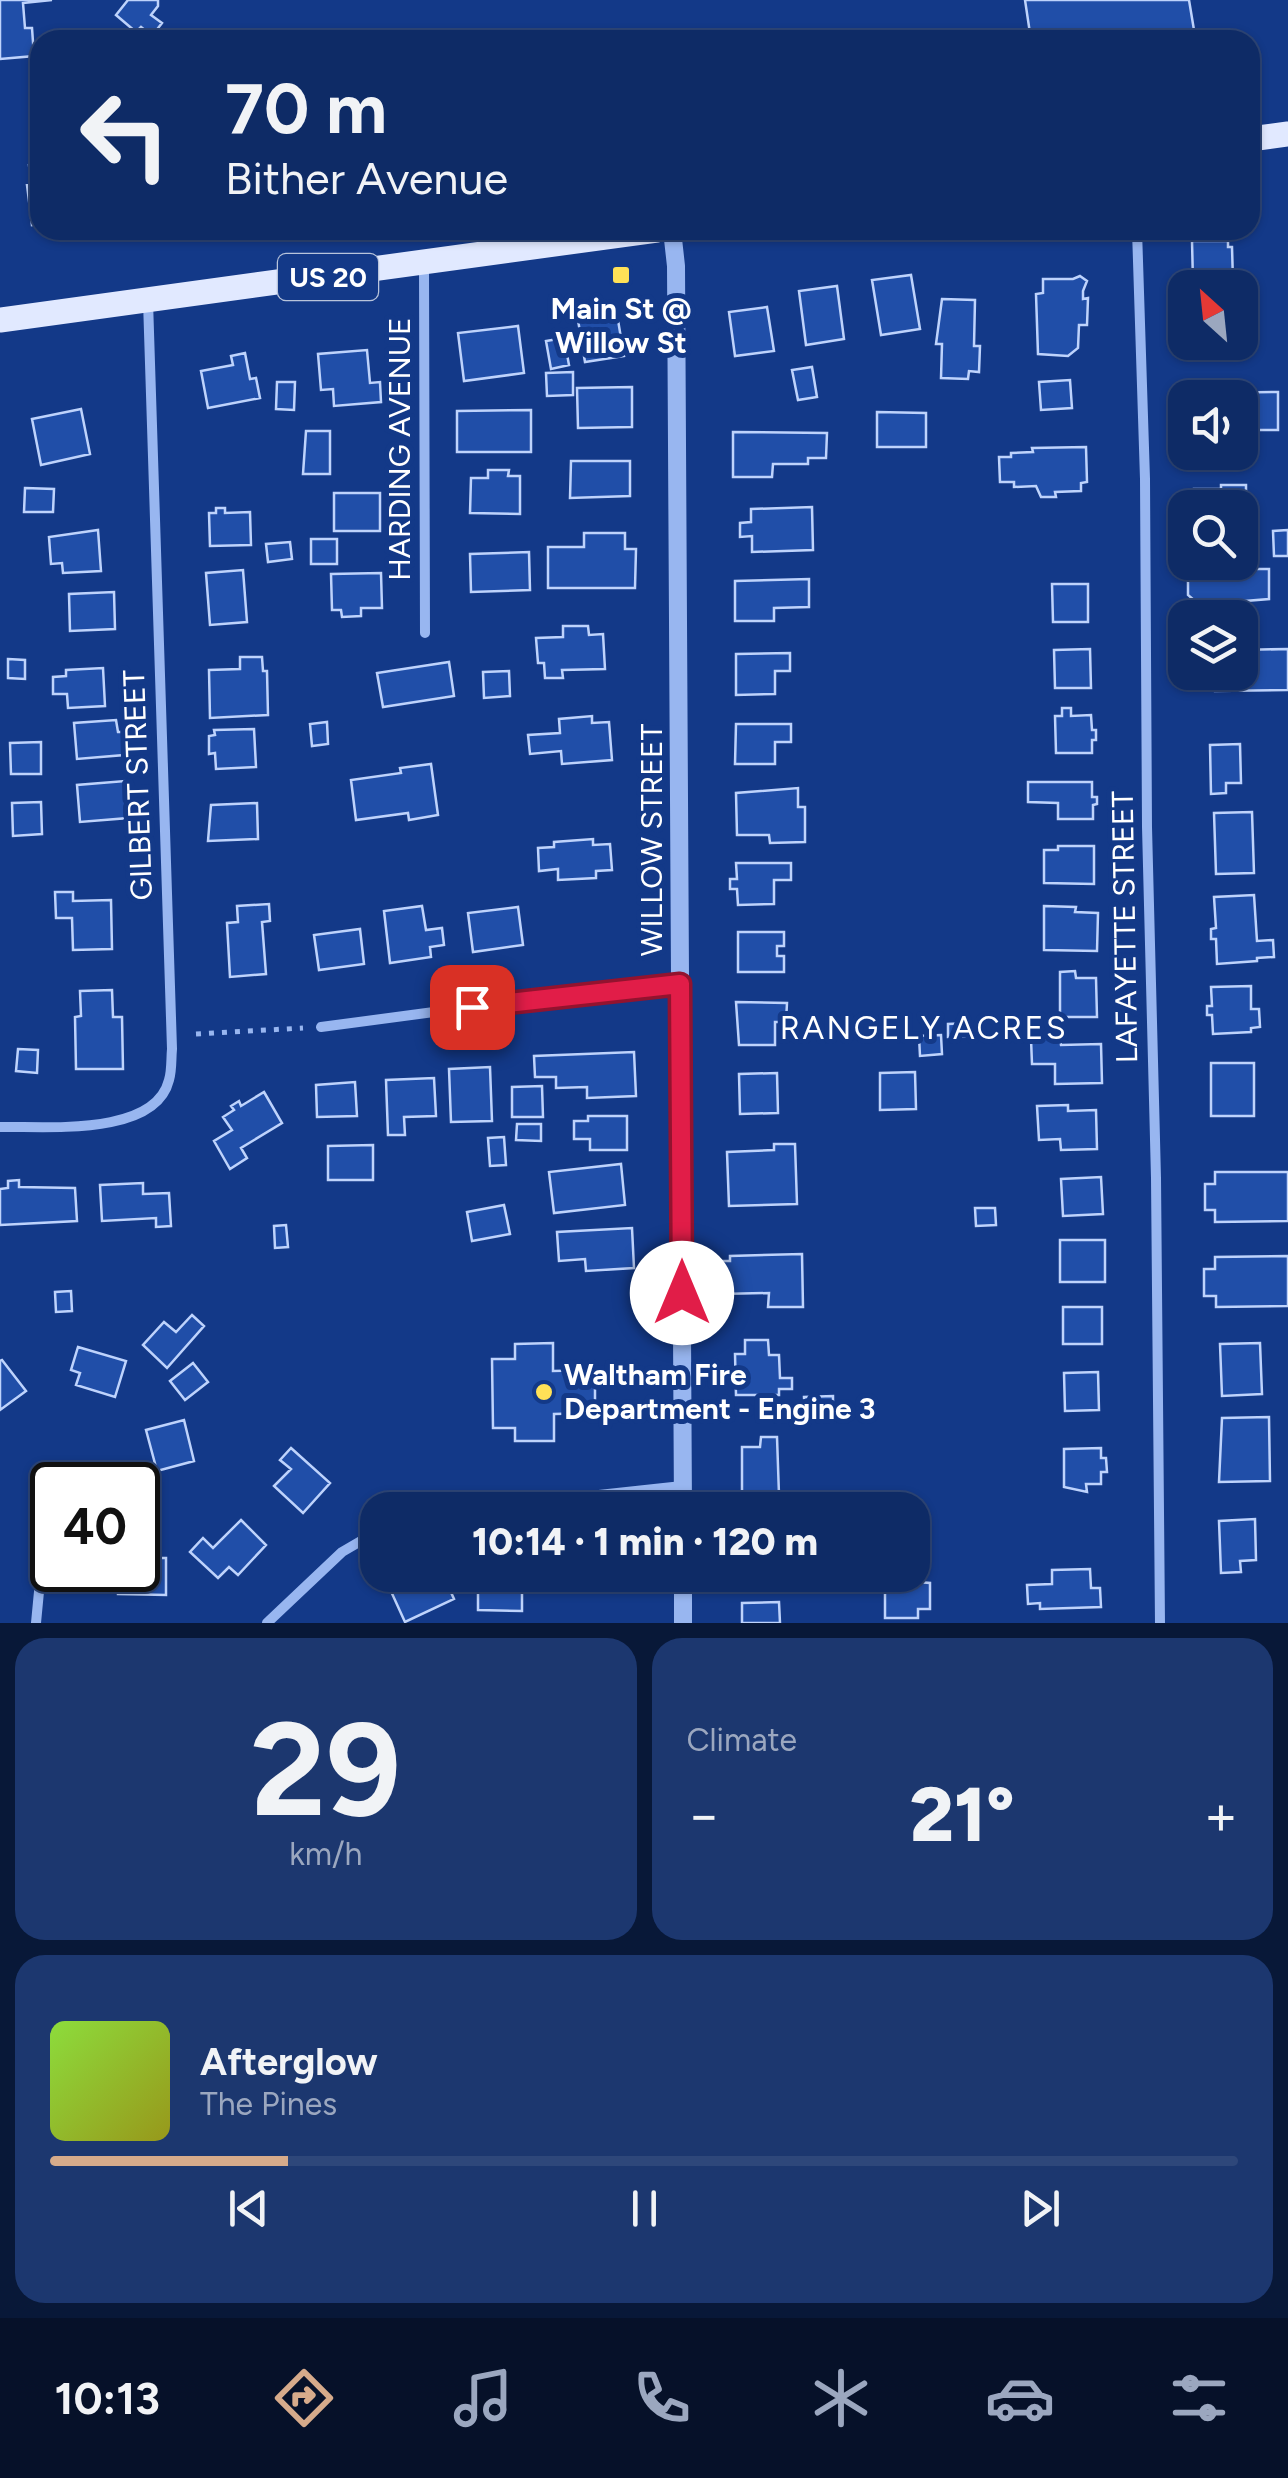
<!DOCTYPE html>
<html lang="en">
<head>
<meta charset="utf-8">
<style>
	:root { --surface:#0e2b66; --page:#1c376f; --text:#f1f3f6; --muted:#9ba7bf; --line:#2e477a; --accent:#d6ab8b }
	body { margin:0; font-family:Figtree,sans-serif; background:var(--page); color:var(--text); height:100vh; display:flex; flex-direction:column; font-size:38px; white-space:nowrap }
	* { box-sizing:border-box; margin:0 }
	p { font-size:32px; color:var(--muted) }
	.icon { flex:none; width:55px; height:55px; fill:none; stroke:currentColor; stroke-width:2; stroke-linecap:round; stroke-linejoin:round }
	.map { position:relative; height:1623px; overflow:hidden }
	.side { display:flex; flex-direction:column; gap:15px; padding:15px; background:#081838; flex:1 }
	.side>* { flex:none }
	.hud { position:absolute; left:30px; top:30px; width:1230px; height:210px; border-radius:30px; box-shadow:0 2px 8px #0004,0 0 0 2px var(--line); background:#0e2b66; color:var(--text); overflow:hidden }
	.needle { width:65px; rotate:333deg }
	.tools { position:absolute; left:1168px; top:270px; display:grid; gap:20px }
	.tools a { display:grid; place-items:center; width:90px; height:90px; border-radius:20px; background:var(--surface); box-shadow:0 2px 8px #0004,0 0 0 2px var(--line); font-size:50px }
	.speed { position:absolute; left:30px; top:1462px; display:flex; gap:20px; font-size:50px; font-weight:700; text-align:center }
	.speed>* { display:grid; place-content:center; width:130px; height:130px; border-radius:50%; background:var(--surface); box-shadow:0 2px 8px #0004,0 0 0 2px var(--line); line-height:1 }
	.speed .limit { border:5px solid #111; border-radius:15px; background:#fff; color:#111 }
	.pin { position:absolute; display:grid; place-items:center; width:85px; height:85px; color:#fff; margin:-42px; border-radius:20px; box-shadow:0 5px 15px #0006 }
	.me { position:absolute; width:110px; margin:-55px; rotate:0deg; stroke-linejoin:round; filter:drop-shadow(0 0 8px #0008) }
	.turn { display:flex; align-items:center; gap:35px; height:210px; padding:0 30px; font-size:45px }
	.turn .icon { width:130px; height:130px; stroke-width:2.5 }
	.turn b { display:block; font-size:70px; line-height:85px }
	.big { font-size:75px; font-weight:800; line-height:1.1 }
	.side .widget { flex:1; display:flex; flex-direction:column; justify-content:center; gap:15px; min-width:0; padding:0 35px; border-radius:30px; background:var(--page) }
	.side .dial { align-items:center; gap:0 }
	.dial b { font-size:130px; line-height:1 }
	.song { display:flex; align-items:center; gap:30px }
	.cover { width:120px; height:120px; border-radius:15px; background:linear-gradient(135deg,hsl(90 70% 55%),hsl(60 70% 35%)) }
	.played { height:10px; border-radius:5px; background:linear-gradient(90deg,var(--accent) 20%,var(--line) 20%) }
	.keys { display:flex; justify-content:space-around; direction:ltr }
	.heat { display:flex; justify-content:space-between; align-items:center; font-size:55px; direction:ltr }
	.side .tiles { flex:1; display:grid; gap:15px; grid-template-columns:1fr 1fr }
	.widget:last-child { grid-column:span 2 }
	.trip { position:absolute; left:360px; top:1492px; width:570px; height:100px; border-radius:30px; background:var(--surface); box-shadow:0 2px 8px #0004,0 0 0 2px var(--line); font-weight:800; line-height:100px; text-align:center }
	.tab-bar { display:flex; height:160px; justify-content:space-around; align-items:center; background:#061129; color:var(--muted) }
	.tab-bar .icon { width:70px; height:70px }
	.tab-bar .selected { color:var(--accent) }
	.tab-bar b { font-size:45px; color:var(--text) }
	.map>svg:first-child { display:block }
	.building { fill:#204ea8; stroke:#bed3fc; stroke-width:2.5 }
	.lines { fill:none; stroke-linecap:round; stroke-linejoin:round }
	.path { stroke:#98b6f0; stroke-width:5; stroke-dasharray:5 8; stroke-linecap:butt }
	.minor { stroke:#98b6f0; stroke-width:10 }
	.tertiary { stroke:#98b6f0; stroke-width:18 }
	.primary { stroke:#e1e9ff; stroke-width:25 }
	.route-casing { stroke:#92132f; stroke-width:25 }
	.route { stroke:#e11d48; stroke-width:18 }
	.poi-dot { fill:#ffe157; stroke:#133988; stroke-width:4 }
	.labels { text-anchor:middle; stroke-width:10; stroke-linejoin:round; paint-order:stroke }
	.shield { fill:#133988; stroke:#b8c4db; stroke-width:2.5 }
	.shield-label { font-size:28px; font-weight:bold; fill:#fff }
	.poi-label { font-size:30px; font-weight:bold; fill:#fff; stroke:#133988 }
	.street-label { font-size:30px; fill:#fff; stroke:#133988 }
	.neighbourhood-label { font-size:32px; letter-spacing:2.5px; fill:#fff; stroke:#133988 }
</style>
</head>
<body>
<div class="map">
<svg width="1288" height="1623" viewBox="0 0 1288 1623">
	<rect width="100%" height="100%" fill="#133988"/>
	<path class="building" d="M0,0H52L23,3L25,28H32L34,56L0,59Z
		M128,0H158V6L151,15L162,23L152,36L141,27L136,32L116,15Z
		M1025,0H1189L1195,36H1190L1191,40H1031Z
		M40,163V224L32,225L27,185L31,184L29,165Z
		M1192,241H1228V247H1232L1233,281H1228V288H1197V282H1193Z
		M911,275L920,329L881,335L872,280Z
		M1080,276L1087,281L1083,291V299L1088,298L1087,325H1079L1078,348L1068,356L1038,354L1036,294L1043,293V279H1073Z
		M837,286L844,339L806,345L799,291Z
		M942,299L975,300L974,346H980L979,372L969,371L968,379L941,378L942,344H936Z
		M598,305L599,316L617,314L624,356L585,362L576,308Z
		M767,307L774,351L735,356L729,312Z
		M518,326L524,373L464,381L458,333Z
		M564,338L569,365L551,369L546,341Z
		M367,350L370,383L380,382L381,402L334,406L333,389L321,390L318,354Z
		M245,353L250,379L256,378L260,398L208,408L201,371L233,365L231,356Z
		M812,367L817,397L798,400L792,370Z
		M573,372V395L547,396L546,373Z
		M1070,380L1072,408L1041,410L1039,382Z
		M277,382H295L294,410L276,409Z
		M632,387V427L578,428L577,388Z
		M1278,392V430H1240V398H1211L1210,393Z
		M81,409L90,454L41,465L32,419Z
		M531,410V452H457V411Z
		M877,412L926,413V447H877Z
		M306,431H330V474H303Z
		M733,432L827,433L826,458H808V464H773L772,477H733Z
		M1086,447L1087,482L1081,483V491L1055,492L1056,497H1041L1036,486L1014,487V482H1000L999,457H1011V453L1033,452L1032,448Z
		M571,461H630V496L570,498Z
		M488,470H509L508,476H520V514L470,513L471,478H488Z
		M1221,485H1246V534L1241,537L1240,508H1194V489H1221Z
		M25,488L54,489L53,512H24Z
		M334,493H380V531H334Z
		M812,507L813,550L752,552V536L740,537V523L751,522V509Z
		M216,508H225V513L250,512L251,545L210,546L209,513H216Z
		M98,530L101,571L63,573L62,563L51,564L49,537Z
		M1288,530V556H1274L1273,531Z
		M584,533H625V549H636L635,588H548V547H584Z
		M311,539H337V564H311Z
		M290,542L292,559L268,562L266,544Z
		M529,552L530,590L471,592L470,554Z
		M1216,565H1238V569H1269V599L1233,602V607L1219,606V602L1195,601L1188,595V570H1216Z
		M243,570L247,622L210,625L206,573Z
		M381,573L382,608H361V616L342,617L341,610H332L331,574Z
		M809,579V607L774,608V621H735V581Z
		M1052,584H1088V622H1053Z
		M114,592L115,629L70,631L69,594Z
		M563,626H588L589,635L603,634L605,669L562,670L563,678H545L544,663H538L536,638L563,637Z
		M1090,649L1091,688H1055L1054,650Z
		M1288,649V690L1215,691L1213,672H1240V650Z
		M790,653V671H775V694L736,695V654Z
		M240,657H262L263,671H267L268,715L210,718L209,670L240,669Z
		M8,659L25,660V679L8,678Z
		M449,662L454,696L383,707L377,673Z
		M103,668L105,706L68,708L67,694H53V677L66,676V670Z
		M509,671L510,696L484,698L483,672Z
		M1062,708H1071V716L1091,715L1092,730H1096V740H1092V753H1056L1055,716H1062Z
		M592,716V723L609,722L612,760L562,764L561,751L530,754L528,735L560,733L559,719Z
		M116,720L118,732H123L124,755L77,759L74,723Z
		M327,722L328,744L312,746L310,724Z
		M736,724H791V742H775V764H735Z
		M254,729L256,767L216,769L215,753L209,754V736L215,735L214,730Z
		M41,742V774H11L10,743Z
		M1240,744L1241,783H1226V793L1211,794L1210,745Z
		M431,764L438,815L409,820L408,813L356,820L351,780L401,773L400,768Z
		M125,781L128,818L80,822L77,785Z
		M1028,782H1092V797H1097V804L1093,805V819H1058V803L1028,802Z
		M798,788V807H805V842L770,843L769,835H737L736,793Z
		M41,802L42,834L13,836L12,803Z
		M257,803L258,839L208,841L211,805Z
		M1252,812L1254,873L1216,874L1214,813Z
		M593,839V845L610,844L612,870L596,871V878L558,880V869L539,871L538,848L554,847V842Z
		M1058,846H1094V884L1044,883V850H1058Z
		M736,863H791V880H774V904L738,905L737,889H730V879H737Z
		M55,892H73V901L111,900L112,949L73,950L72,918H56Z
		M1254,895L1257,941L1273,940L1274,957L1257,958V961L1217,964L1216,939H1211V929L1216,928L1214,897Z
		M269,904L270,921L262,922L266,974L230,977L227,923L238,922L237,906Z
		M422,906L426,930L442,928L444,945L430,947L431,957L390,963L384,911Z
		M1044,906L1076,907L1075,912L1098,913L1097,951L1044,950Z
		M518,907L523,945L473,952L468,913Z
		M360,929L364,964L319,970L314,935Z
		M738,932H784V946H777V956H784V972H738Z
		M1075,971L1076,978H1096L1097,1017H1060V972Z
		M1251,986V1009H1259L1260,1027L1251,1028V1032L1213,1034L1212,1015H1207V1006H1212L1211,987Z
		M112,990L113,1017H122L123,1069H76L75,1017L81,1016L80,991Z
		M736,1002L787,1003L786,1022H775V1045H739Z
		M969,1023V1036L948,1037V1024Z
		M941,1035L942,1054L920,1056L919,1036Z
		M1060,1038L1061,1045L1101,1044L1102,1083L1055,1084V1064H1032L1031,1039Z
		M18,1049L38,1050L37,1073L16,1071Z
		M634,1052L636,1096L587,1098V1087L556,1088V1077H535L534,1056Z
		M1211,1063H1254V1116H1211Z
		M490,1067L492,1121L451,1122L449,1069Z
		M915,1072L916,1109L880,1110V1073Z
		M777,1073L778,1113L740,1114L739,1074Z
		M434,1078L436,1116L404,1117L405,1135H388L386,1080Z
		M355,1082L357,1116L317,1117L316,1085Z
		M542,1086L543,1117H512V1087Z
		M264,1092L282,1123L241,1148L247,1158L230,1169L214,1141L232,1130L223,1117L234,1110L231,1106L239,1101L241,1106Z
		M1068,1105V1111L1096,1110L1097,1149L1061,1150L1060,1139L1039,1140L1037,1106Z
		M588,1116H627V1150H590V1139H574V1121H588Z
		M517,1124H541V1141L516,1140Z
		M504,1137L506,1165L490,1166L488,1138Z
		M774,1144H795L797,1204L729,1206L727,1152L774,1150Z
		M373,1145V1180H328V1146Z
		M621,1164L625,1205L554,1213L549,1172Z
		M1215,1172H1288V1221L1215,1222V1210H1205V1184H1215Z
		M1101,1177L1103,1214L1063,1216L1061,1179Z
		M19,1180V1187L75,1188L77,1221L0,1225V1189L8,1188V1181Z
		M143,1183V1194L169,1193L171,1226L156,1227V1218L102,1221L100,1185Z
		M504,1205L510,1234L472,1241L467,1212Z
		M975,1208H995L996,1225L976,1226Z
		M286,1225L288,1247L275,1248L274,1226Z
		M632,1228L634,1268L586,1271L585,1259L559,1261L557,1232Z
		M1060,1240H1105V1282H1060Z
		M802,1254L803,1307H768L769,1293L720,1294L719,1261H730V1256Z
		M1288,1256V1306L1216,1307V1296H1204V1269H1215V1257Z
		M71,1291L72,1311L56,1312L55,1292Z
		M1063,1307H1102V1344H1063Z
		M192,1315L204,1326L167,1368L143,1345L164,1322L176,1332Z
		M745,1340H768L769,1355H779L780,1378H792V1389H779V1395H736L735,1354H745Z
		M553,1343V1371L595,1370V1413L554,1414V1441H515V1428H493L492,1359H515V1344Z
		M1260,1343L1262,1394L1222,1396L1220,1344Z
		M78,1347L126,1361L115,1397L76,1385L80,1373L71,1370Z
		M2,1360L26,1391L0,1410V1361Z
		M193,1363L208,1382L185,1400L170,1381Z
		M1098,1372L1099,1410L1065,1411L1064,1373Z
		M833,1396V1416H805L804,1397Z
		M1269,1417L1270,1481L1219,1482L1222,1418Z
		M184,1420L194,1461L157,1471L146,1430Z
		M761,1437H777L779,1495H742V1447H760Z
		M291,1448L330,1483L303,1513L274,1486L291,1469L280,1460Z
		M1101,1448V1458H1106L1107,1472H1101V1484H1086L1087,1492L1064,1487V1449Z
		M1255,1519L1256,1560L1240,1561L1241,1572L1221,1573L1219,1521Z
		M241,1520L266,1545L238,1575L229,1567L218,1578L190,1552L203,1538L213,1548Z
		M138,1558H166V1595L118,1594V1585H110V1575H117V1570H138Z
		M1090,1569L1091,1588H1100L1101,1607L1040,1609V1603L1028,1604L1027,1585L1052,1584V1570Z
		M416,1575H431L434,1581L444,1577L454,1599L405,1622L389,1587Z
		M478,1575H522V1611L478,1610Z
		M918,1578V1582L930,1583V1609H918V1618H885V1579Z
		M779,1602L780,1623H742V1603Z"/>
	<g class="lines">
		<path class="path" d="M196,1034L303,1028"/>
		<path class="minor" d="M1137,230L1145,479L1147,827L1156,1178L1160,1623
			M424,264L425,633
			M321,1027L547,997L680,984
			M0,1127C45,1126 155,1137 169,1080C172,1070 171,1059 172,1049L148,301
			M57,1485L61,1468
			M460,1510L682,1486
			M36,1623L45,1529L52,1501
			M267,1623L342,1552L378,1531"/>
		<path class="tertiary" d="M672,230L676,266L683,1510
			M683,1575V1623"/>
		<path class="primary" d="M1250,139L1288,134
			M0,320L657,230"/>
	</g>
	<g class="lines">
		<g class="route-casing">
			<path id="route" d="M472,1007L680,984L682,1293"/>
		</g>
		<use href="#route" class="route"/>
	</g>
	<g class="poi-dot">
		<rect x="611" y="265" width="20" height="20" rx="5"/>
		<circle cx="544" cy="1392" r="10"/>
	</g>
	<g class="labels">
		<rect class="shield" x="278" y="254" width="100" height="46" rx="8"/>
		<g class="shield-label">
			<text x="328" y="287">US 20</text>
		</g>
		<g class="poi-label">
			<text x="621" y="319">Main St @<tspan x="621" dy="34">Willow St</tspan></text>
			<text x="564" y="1385" text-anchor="start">Waltham Fire<tspan x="564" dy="34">Department - Engine 3</tspan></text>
		</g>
		<g class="street-label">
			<text transform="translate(400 449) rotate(-90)" y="10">HARDING AVENUE</text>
			<text transform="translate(138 785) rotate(-92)" y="10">GILBERT STREET</text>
			<text transform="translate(652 840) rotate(-90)" y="10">WILLOW STREET</text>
			<text transform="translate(1125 927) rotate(-91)" y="10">LAFAYETTE STREET</text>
		</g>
		<g class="neighbourhood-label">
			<text x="924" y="1039">RANGELY ACRES</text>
		</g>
	</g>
</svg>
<div class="tools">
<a><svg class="needle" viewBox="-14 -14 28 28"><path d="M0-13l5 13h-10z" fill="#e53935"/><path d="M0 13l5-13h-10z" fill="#9ba7bf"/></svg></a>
<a><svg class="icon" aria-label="sound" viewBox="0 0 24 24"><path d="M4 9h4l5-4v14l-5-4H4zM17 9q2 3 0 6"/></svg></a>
<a><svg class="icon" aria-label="search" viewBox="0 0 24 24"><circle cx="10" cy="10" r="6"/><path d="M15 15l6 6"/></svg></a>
<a><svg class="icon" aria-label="layers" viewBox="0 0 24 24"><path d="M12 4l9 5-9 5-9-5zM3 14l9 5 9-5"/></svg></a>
</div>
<div class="speed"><div class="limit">40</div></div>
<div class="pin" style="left:472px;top:1007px;background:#d93025"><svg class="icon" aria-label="arrive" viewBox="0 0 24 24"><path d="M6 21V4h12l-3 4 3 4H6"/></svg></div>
<svg class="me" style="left:682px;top:1293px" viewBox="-20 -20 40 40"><circle r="19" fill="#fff"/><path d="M0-13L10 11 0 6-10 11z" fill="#e11d48"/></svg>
<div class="trip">10:14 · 1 min · 120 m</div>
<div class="hud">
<div class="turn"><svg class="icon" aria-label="left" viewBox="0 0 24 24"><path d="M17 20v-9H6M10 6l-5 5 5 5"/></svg><div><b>70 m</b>Bither Avenue</div></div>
</div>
</div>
<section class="side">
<div class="tiles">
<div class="widget dial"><b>29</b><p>km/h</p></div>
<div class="widget"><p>Climate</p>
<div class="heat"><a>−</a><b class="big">21°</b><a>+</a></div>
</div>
<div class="widget">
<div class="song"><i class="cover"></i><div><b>Afterglow</b><p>The Pines</p></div></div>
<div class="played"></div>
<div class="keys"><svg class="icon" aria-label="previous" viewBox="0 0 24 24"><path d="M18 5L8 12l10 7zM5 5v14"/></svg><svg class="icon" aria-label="pause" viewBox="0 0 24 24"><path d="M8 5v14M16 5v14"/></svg><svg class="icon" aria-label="next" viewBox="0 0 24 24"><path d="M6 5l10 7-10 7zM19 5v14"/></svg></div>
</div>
</div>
</section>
<nav class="tab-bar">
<b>10:13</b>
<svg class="icon selected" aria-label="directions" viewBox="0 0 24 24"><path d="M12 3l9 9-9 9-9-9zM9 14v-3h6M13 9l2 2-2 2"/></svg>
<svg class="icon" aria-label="music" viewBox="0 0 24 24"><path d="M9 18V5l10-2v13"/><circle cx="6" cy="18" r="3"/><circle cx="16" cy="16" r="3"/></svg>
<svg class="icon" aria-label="phone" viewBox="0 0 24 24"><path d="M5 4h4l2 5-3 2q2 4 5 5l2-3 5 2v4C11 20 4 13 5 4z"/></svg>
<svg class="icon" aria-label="climate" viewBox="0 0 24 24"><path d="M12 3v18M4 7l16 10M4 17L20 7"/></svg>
<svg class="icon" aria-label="car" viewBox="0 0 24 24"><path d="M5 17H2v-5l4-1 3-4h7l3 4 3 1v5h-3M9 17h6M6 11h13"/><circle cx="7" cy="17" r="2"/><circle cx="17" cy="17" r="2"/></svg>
<svg class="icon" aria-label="filters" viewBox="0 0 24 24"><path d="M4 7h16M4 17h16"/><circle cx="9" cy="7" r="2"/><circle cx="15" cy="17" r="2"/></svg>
</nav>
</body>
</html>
